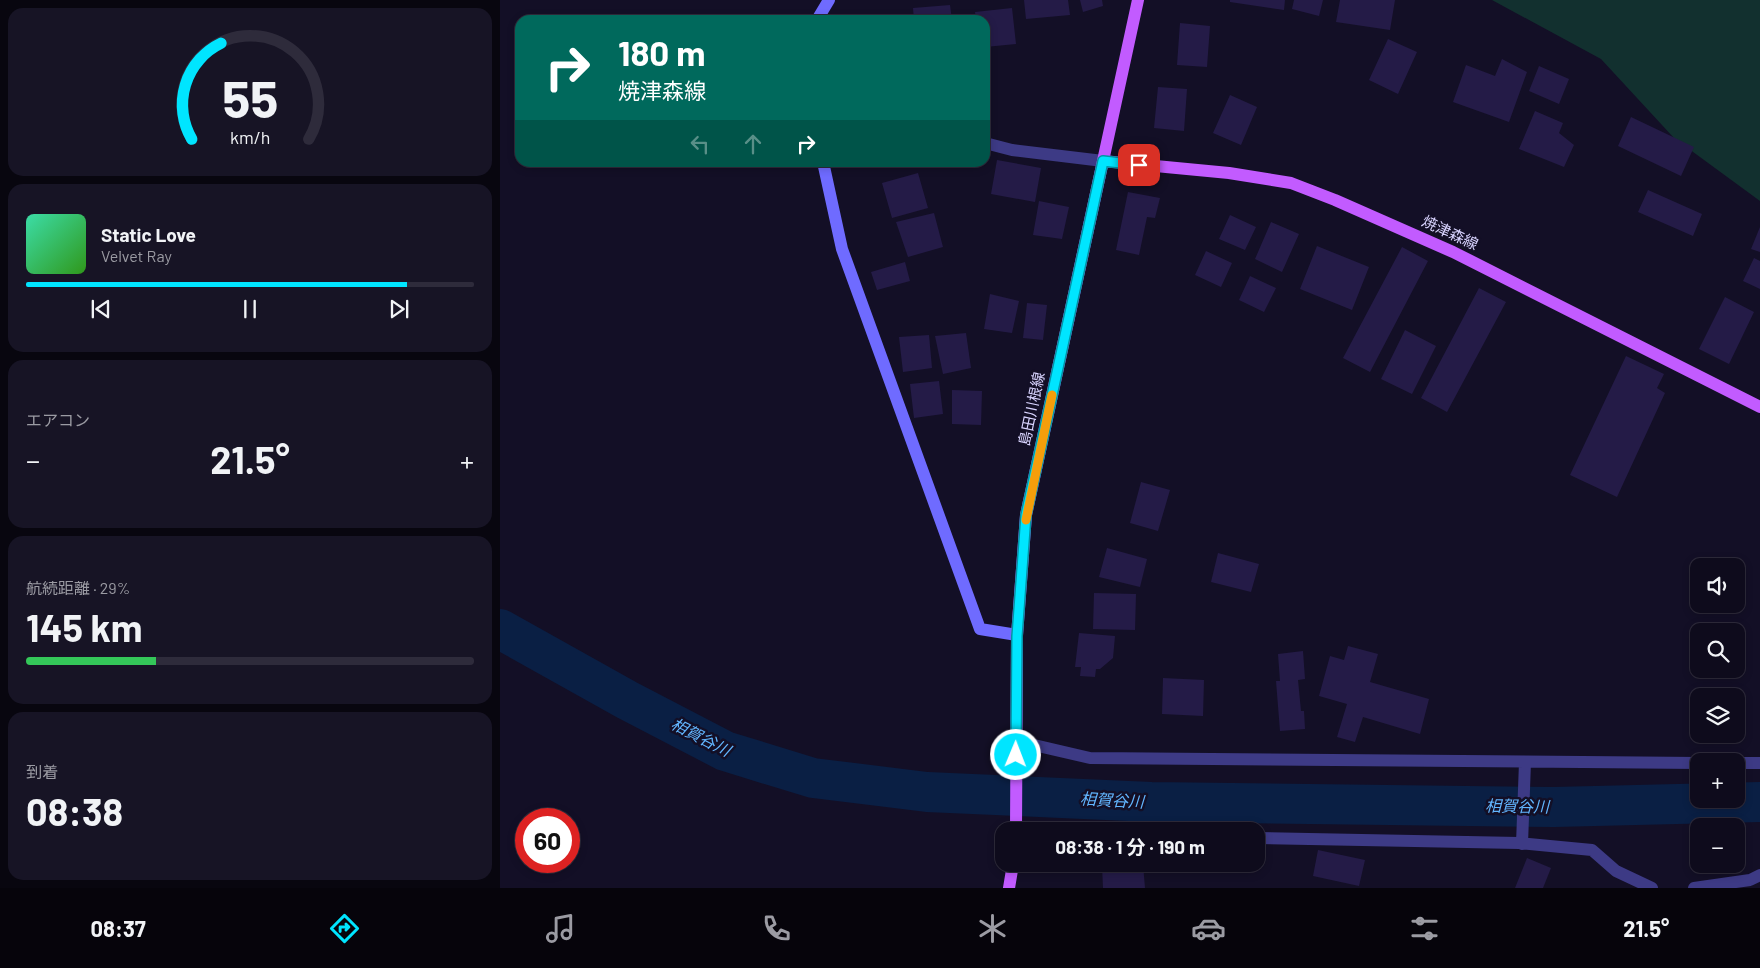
<!DOCTYPE html>
<html lang="ja">
<head>
<meta charset="utf-8">
<style>
	:root { --surface:#0e0b1c; --page:#171425; --text:#f1f3f6; --muted:#9b9ba3; --line:#2e2b3b; --accent:#00e5ff }
	body { margin:0; font-family:Barlow,"Noto Sans JP",sans-serif; background:var(--page); color:var(--text); height:100vh; display:flex; flex-direction:column; font-size:19px; white-space:nowrap }
	* { box-sizing:border-box; margin:0 }
	p { font-size:16px; color:var(--muted) }
	.icon { flex:none; width:28px; height:28px; fill:none; stroke:currentColor; stroke-width:2; stroke-linecap:round; stroke-linejoin:round }
	.map { position:relative; flex:1; overflow:hidden }
	.drawer { display:flex; flex-direction:column; gap:8px; padding:8px; background:#08060f; width:500px }
	.drawer>* { flex:none }
	.banner { position:absolute; left:15px; top:15px; width:475px; height:152px; border-radius:15px; box-shadow:0 2px 8px #0003,0 0 0 1px var(--line); background:#00695c; color:#fff; overflow:hidden }
	.tools { position:absolute; left:1190px; top:558px; display:grid; gap:10px }
	.tools a { display:grid; place-items:center; width:55px; height:55px; border-radius:10px; background:var(--surface); box-shadow:0 2px 8px #0003,0 0 0 1px var(--line); font-size:25px }
	.speed { position:absolute; left:15px; top:808px; display:flex; gap:10px; font-size:25px; font-weight:700; text-align:center }
	.speed>* { display:grid; place-content:center; width:65px; height:65px; border-radius:50%; background:var(--surface); box-shadow:0 2px 8px #0003,0 0 0 1px var(--line); line-height:1 }
	.speed .limit { border:8px solid #d22; background:#fff; color:#111 }
	.pin { position:absolute; display:grid; place-items:center; width:42px; height:42px; color:#fff; margin:-21px; border-radius:10px; box-shadow:0 2px 8px #0006 }
	.me { position:absolute; width:55px; margin:-28px; rotate:1deg; stroke-linejoin:round; filter:drop-shadow(0 0 4px #0008) }
	.turn { display:flex; align-items:center; gap:18px; height:105px; padding:0 20px; font-size:22px }
	.turn .icon { width:65px; height:65px; stroke-width:2.5 }
	.turn b { display:block; font-size:35px; line-height:42px }
	.lanes { display:flex; align-items:center; height:48px; padding:0 20px; background:#0003; justify-content:center; gap:25px; direction:ltr }
	.lanes .off { opacity:.35 }
	.big { font-size:38px; font-weight:700; line-height:1.1 }
	.drawer .tile { flex:1; display:flex; flex-direction:column; justify-content:center; gap:8px; min-width:0; padding:0 18px; border-radius:15px; background:var(--page) }
	.drawer .dial { align-items:center; gap:0 }
	.dial svg { height:130px; overflow:visible; fill:none; stroke:var(--line); stroke-width:7; stroke-linecap:round; text-anchor:middle }
	.dial text { fill:var(--text); stroke:none }
	.song { display:flex; align-items:center; gap:15px }
	.cover { width:60px; height:60px; border-radius:8px; background:linear-gradient(135deg,hsl(160 70% 55%),hsl(110 70% 35%)) }
	.played { height:5px; border-radius:2px; background:linear-gradient(90deg,var(--accent) 85%,var(--line) 85%) }
	.keys { display:flex; justify-content:space-around; direction:ltr }
	.heat { display:flex; justify-content:space-between; align-items:center; font-size:28px; direction:ltr }
	.charge { height:8px; border-radius:4px; background:linear-gradient(90deg,#34c759 29%,var(--line) 0) }
	.trip { position:absolute; left:495px; top:822px; width:270px; height:50px; border-radius:15px; background:var(--surface); box-shadow:0 2px 8px #0003,0 0 0 1px var(--line); font-weight:700; line-height:50px; text-align:center }
	.dock { display:flex; height:80px; justify-content:space-around; align-items:center; background:#06040b; color:var(--muted) }
	.dock .icon { width:35px; height:35px }
	.dock .on { color:var(--accent) }
	.dock b { font-size:22px; color:var(--text) }
	main { display:flex; flex:1; min-height:0 }
	.map>svg:first-child { display:block }
	.green { fill:#12302f }
	.lines { fill:none; stroke-linecap:round; stroke-linejoin:round }
	.river { stroke:#0a1f44; stroke-width:40 }
	.building { fill:#241b47 }
	.street { stroke:#3d3a85; stroke-width:12 }
	.secondary { stroke:#6f6bff; stroke-width:12 }
	.primary { stroke:#c25bff; stroke-width:12 }
	.route-casing { stroke:#0095a6; stroke-width:12 }
	.route { stroke:#00e5ff; stroke-width:9 }
	.slow { stroke:#f59e0b; stroke-width:9 }
	.labels { text-anchor:middle; stroke-width:5; stroke-linejoin:round; paint-order:stroke }
	.street-label { font-size:15px; fill:#d9d4ff; stroke:#130f26 }
	.water-label { font-size:16px; font-style:italic; fill:#62b6ff; stroke:#130f26 }
</style>
</head>
<body>
<main>
<section class="drawer">
<div class="tile dial"><svg viewBox="0 0 100 80">
<path d="M14 69A42 42 0 1 1 86 69"/>
<path d="M14 69A42 42 0 0 1 32 10" stroke="#00e5ff"/>
<text x="50" y="56" font-size="32" font-weight="700">55</text>
<text x="50" y="72" font-size="11">km/h</text>
</svg></div>
<div class="tile">
<div class="song"><i class="cover"></i><div><b>Static Love</b><p>Velvet Ray</p></div></div>
<div class="played"></div>
<div class="keys"><svg class="icon" aria-label="previous" viewBox="0 0 24 24"><path d="M18 5L8 12l10 7zM5 5v14"/></svg><svg class="icon" aria-label="pause" viewBox="0 0 24 24"><path d="M8 5v14M16 5v14"/></svg><svg class="icon" aria-label="next" viewBox="0 0 24 24"><path d="M6 5l10 7-10 7zM19 5v14"/></svg></div>
</div>
<div class="tile"><p>エアコン</p>
<div class="heat"><a>−</a><b class="big">21.5°</b><a>+</a></div>
</div>
<div class="tile"><p>航続距離 · 29%</p><b class="big">145 km</b><div class="charge"></div></div>
<div class="tile"><p>到着</p><b class="big">08:38</b></div>
</section>
<div class="map">
<svg width="1260" height="888" viewBox="0 0 1260 888">
	<rect width="100%" height="100%" fill="#130f26"/>
	<path class="green" d="M992,0H1260V201L1174,138L1101,59Z"/>
	<g class="lines">
		<path class="river" d="M0,629L127,700L225,751L313,778L427,792L651,802L1054,807L1260,802"/>
	</g>
	<path class="building" d="M524,0H568L570,15L526,19Z
		M580,0H602L603,6L583,12Z
		M730,0H785L784,10L730,2Z
		M794,0H823L819,16L792,9Z
		M840,0H895L890,30L836,22Z
		M450,5L452,20H414L413,8Z
		M512,8L516,44L485,47V20H476L475,12Z
		M400,14L401,20H364L363,18Z
		M680,23L710,26L707,67L677,65Z
		M888,39L917,52L898,94L869,80Z
		M1002,59L1027,72L1009,122L953,102L966,65L995,76Z
		M1039,66L1069,79L1059,104L1029,91Z
		M658,87L687,89L684,131L654,128Z
		M730,95L757,107L741,145L713,133Z
		M1035,111L1063,123L1059,133L1074,145L1064,167L1019,149Z
		M1131,117L1194,147L1181,176L1118,146Z
		M497,160L541,168L535,202L491,194Z
		M418,173L428,208L392,218L382,183Z
		M1148,190L1202,214L1193,236L1138,212Z
		M628,192L660,198L655,218L647,217L639,255L616,250Z
		M539,201L569,207L562,239L533,235Z
		M434,213L443,247L408,257L396,222Z
		M730,215L756,227L745,250L719,239Z
		M771,222L799,234L782,272L755,259Z
		M1260,227V252L1251,249Z
		M817,246L869,267L852,310L800,289Z
		M902,247L928,261L870,372L843,358Z
		M706,251L732,263L721,287L695,275Z
		M1254,258L1260,261V289L1243,281Z
		M405,262L410,281L377,290L371,272Z
		M750,276L776,288L764,312L739,300Z
		M979,288L1006,302L947,412L921,398Z
		M490,294L519,301L512,333L484,329Z
		M1225,297L1254,312L1229,364L1199,349Z
		M527,303L547,305L543,340L523,338Z
		M905,330L936,346L912,394L881,379Z
		M466,333L471,368L443,374L435,336Z
		M429,335L432,368L403,372L399,337Z
		M1126,356L1164,374L1157,388L1165,393L1117,497L1070,475Z
		M439,381L443,414L414,418L410,384Z
		M452,390L482,391L481,425L452,424Z
		M641,482L670,490L658,531L630,523Z
		M607,548L647,559L640,587L599,577Z
		M718,553L759,564L751,592L711,582Z
		M594,593L636,594L635,630L593,629Z
		M579,633L615,636L613,658L600,669H596L595,677L580,676L581,667H575Z
		M848,646L878,654L870,682L929,699L920,734L863,717L855,742L837,737L847,704L819,696L830,656L844,660Z
		M803,651L805,679L798,680L801,711H804L805,729L780,731L776,681H780L778,654Z
		M663,678L704,680L703,716L662,714Z
		M818,850L865,860L859,886L813,876Z
		M1027,858L1051,868L1043,888H1015Z
		M643,864L645,888H603L602,866Z"/>
	<g class="lines">
		<path class="street" d="M485,143L512,150L603,161
			M517,741L590,758L1199,763
			M1236,763H1260
			M756,838L1019,843L1092,850L1116,871L1152,888
			M1022,844L1025,762
			M1194,888L1250,880L1260,875"/>
		<path class="secondary" d="M317,20L329,0
			M323,162L342,249L480,629L517,635"/>
		<path class="primary" d="M603,161L729,173L791,183L835,200L953,252L1260,407
			M516,831L517,635L526,515L638,0
			M509,888L513,864"/>
	</g>
	<g class="lines">
		<g class="route-casing">
			<path id="route" d="M516,755L517,636L526,515L603,161L639,165"/>
		</g>
		<use href="#route" class="route"/>
		<path class="slow" d="M526,520L552,395"/>
	</g>
	<g class="labels">
		<g class="street-label">
			<text transform="translate(950 233) rotate(25)" y="5">焼津森線</text>
			<text transform="translate(532 409) rotate(-78)" y="5">島田川根線</text>
		</g>
		<g class="water-label">
			<text transform="translate(201 737) rotate(27)" y="6">相賀谷川</text>
			<text transform="translate(612 800) rotate(3)" y="6">相賀谷川</text>
			<text transform="translate(1017 806) rotate(1)" y="6">相賀谷川</text>
		</g>
	</g>
</svg>
<div class="tools">
<a><svg class="icon" aria-label="sound" viewBox="0 0 24 24"><path d="M4 9h4l5-4v14l-5-4H4zM17 9q2 3 0 6"/></svg></a>
<a><svg class="icon" aria-label="search" viewBox="0 0 24 24"><circle cx="10" cy="10" r="6"/><path d="M15 15l6 6"/></svg></a>
<a><svg class="icon" aria-label="layers" viewBox="0 0 24 24"><path d="M12 4l9 5-9 5-9-5zM3 14l9 5 9-5"/></svg></a>
<a>+</a>
<a>−</a>
</div>
<div class="speed"><div class="limit">60</div></div>
<div class="pin" style="left:639px;top:165px;background:#d93025"><svg class="icon" aria-label="arrive" viewBox="0 0 24 24"><path d="M6 21V4h12l-3 4 3 4H6"/></svg></div>
<svg class="me" style="left:516px;top:755px" viewBox="-20 -20 40 40"><circle r="17" fill="#00e5ff" stroke="#fff" stroke-width="3"/><path d="M0-11L8 9 0 5-8 9z" fill="#fff"/></svg>
<div class="trip">08:38 · 1 分 · 190 m</div>
<div class="banner">
<div class="turn"><svg class="icon" aria-label="right" viewBox="0 0 24 24"><path d="M7 20v-9h11M14 6l5 5-5 5"/></svg><div><b>180 m</b>焼津森線</div></div>
<div class="lanes"><svg class="icon off" aria-label="left" viewBox="0 0 24 24"><path d="M17 20v-9H6M10 6l-5 5 5 5"/></svg><svg class="icon off" aria-label="ahead" viewBox="0 0 24 24"><path d="M12 20V5M6 11l6-6 6 6"/></svg><svg class="icon" aria-label="right" viewBox="0 0 24 24"><path d="M7 20v-9h11M14 6l5 5-5 5"/></svg></div>
</div>
</div>
</main>
<nav class="dock">
<b>08:37</b>
<svg class="icon on" aria-label="directions" viewBox="0 0 24 24"><path d="M12 3l9 9-9 9-9-9zM9 14v-3h6M13 9l2 2-2 2"/></svg>
<svg class="icon" aria-label="music" viewBox="0 0 24 24"><path d="M9 18V5l10-2v13"/><circle cx="6" cy="18" r="3"/><circle cx="16" cy="16" r="3"/></svg>
<svg class="icon" aria-label="phone" viewBox="0 0 24 24"><path d="M5 4h4l2 5-3 2q2 4 5 5l2-3 5 2v4C11 20 4 13 5 4z"/></svg>
<svg class="icon" aria-label="climate" viewBox="0 0 24 24"><path d="M12 3v18M4 7l16 10M4 17L20 7"/></svg>
<svg class="icon" aria-label="car" viewBox="0 0 24 24"><path d="M5 17H2v-5l4-1 3-4h7l3 4 3 1v5h-3M9 17h6M6 11h13"/><circle cx="7" cy="17" r="2"/><circle cx="17" cy="17" r="2"/></svg>
<svg class="icon" aria-label="filters" viewBox="0 0 24 24"><path d="M4 7h16M4 17h16"/><circle cx="9" cy="7" r="2"/><circle cx="15" cy="17" r="2"/></svg>
<b>21.5°</b>
</nav>
</body>
</html>
